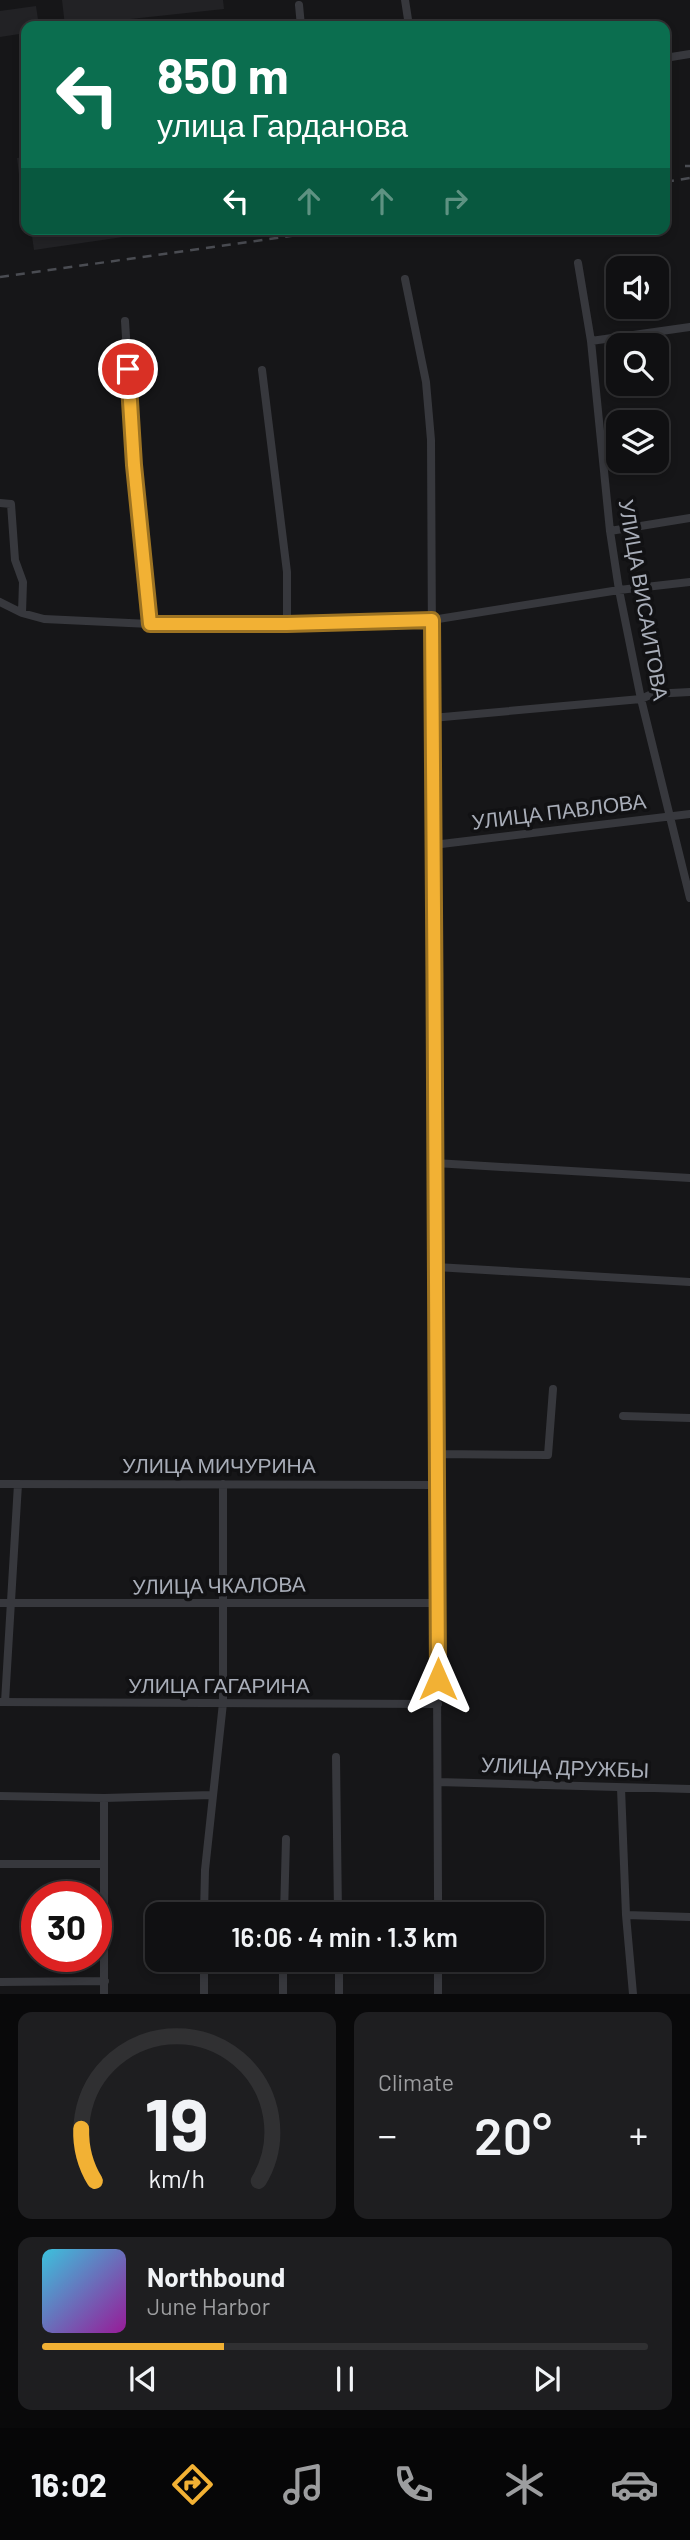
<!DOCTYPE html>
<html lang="en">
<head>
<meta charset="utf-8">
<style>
	:root { --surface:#101012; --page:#1e1e20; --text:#f1f3f6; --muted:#9c9d9f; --line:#303032; --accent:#f2b134 }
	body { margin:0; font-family:Barlow,sans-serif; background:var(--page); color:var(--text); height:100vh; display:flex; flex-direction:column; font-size:26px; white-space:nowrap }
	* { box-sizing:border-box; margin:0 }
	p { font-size:23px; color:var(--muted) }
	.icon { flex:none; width:38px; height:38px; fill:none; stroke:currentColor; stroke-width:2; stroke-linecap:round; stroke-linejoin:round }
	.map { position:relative; height:1994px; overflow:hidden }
	.side { display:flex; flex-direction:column; gap:18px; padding:18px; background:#09090a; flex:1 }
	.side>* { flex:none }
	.banner { position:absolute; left:21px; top:21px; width:649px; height:214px; border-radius:14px; box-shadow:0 4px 10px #0003,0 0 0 2px var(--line); background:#0b6e4f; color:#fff; overflow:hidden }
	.buttons { position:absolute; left:606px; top:256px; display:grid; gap:14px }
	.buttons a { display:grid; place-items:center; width:63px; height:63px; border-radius:14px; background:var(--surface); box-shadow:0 4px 10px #0003,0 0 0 2px var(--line); font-size:35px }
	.speed { position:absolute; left:21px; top:1881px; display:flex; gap:14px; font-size:35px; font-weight:700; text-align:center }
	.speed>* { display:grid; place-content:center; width:91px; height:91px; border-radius:50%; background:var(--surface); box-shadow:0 4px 10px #0003,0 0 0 2px var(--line); line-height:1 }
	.speed .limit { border:10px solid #d22; background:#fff; color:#111 }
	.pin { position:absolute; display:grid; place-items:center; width:60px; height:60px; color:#fff; margin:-30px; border:4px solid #fff; border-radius:50%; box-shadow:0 2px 7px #0007 }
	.me { position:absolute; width:77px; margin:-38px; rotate:0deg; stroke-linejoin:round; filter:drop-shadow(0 0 5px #0008) }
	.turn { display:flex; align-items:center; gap:24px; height:147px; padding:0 21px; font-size:32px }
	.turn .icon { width:91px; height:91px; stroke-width:2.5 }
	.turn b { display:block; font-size:49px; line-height:60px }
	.lanes { display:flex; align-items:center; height:66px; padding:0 21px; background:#0003; justify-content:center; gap:35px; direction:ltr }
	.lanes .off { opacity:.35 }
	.big { font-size:52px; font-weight:600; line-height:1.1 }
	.side .card { flex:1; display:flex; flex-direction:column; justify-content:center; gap:10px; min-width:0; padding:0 24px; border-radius:14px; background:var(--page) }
	.side .dial { align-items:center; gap:0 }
	.dial svg { height:182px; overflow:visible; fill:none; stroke:var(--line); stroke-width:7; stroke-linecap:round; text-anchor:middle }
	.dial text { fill:var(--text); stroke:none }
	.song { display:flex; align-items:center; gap:21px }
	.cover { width:84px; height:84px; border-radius:10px; background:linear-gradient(135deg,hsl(190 70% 55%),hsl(300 70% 35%)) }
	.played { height:7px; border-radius:4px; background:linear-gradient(90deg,var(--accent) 30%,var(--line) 30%) }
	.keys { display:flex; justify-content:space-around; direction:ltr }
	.heat { display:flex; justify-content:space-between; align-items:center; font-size:38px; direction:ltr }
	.side .tiles { flex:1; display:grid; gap:18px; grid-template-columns:1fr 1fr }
	.card:last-child { grid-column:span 2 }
	.trip { position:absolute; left:145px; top:1902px; width:399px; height:70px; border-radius:14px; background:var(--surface); box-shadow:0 4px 10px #0003,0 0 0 2px var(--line); font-weight:600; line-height:70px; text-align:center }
	.dock { display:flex; height:112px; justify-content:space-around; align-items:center; background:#060607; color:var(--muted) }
	.dock .icon { width:49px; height:49px }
	.dock .current { color:var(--accent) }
	.dock b { font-size:32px; color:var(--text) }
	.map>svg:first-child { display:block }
	.built { fill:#222225 }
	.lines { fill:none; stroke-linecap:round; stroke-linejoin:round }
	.minor { stroke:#37383d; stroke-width:8 }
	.rail { stroke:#4a4c52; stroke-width:2.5; stroke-dasharray:9 7; stroke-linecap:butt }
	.route-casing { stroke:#9d7322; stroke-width:18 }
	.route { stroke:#f2b134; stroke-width:12 }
	.labels { text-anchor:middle; stroke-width:7; stroke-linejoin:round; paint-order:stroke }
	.street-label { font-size:21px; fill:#a8adb8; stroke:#111113 }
</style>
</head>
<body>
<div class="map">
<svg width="690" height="1994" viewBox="0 0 690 1994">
	<rect width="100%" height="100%" fill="#161618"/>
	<path class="built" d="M62,0H223L224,9L65,26Z
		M36,6L39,26H26V33L0,37V11Z
		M26,157V191H21L17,158Z
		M31,229H157V232L34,250Z"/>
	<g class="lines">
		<path class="minor" d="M405,0L409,26
			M299,5L301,26
			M665,58L690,54
			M578,263L591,341L610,531L619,590L641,699L690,898
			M405,279L426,382L431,440C433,932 439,1423 438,1914
			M125,321L134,465L150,624
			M591,341L690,327
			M262,370L287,572V624
			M0,503L11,504L15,560L23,582L22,613
			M610,531L690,518
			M0,602L22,613L44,619L150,624H287L432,620L619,590L690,582
			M432,718L641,699L652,694L690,692
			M433,845L690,814
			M435,1163L690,1178
			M436,1267L690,1282
			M623,1416L690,1418
			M438,1454L548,1455L553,1389
			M0,1484L438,1485
			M0,1603H438
			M0,1702L438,1704
			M5,1702L18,1484
			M336,1757L338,1914
			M438,1782L690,1789
			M621,1788L626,1915L633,1994
			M0,1796L104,1798L212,1795
			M104,1798V1994
			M0,1864H104
			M204,1914L205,1870L223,1703V1484
			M284,1914L286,1839
			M626,1915L690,1917
			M339,1960V1994
			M0,1982L105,1981
			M204,1994V1960
			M283,1994V1960
			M438,1994V1960"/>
		<path class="rail" d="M685,166H690
			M665,182L690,178
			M0,277L341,229"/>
	</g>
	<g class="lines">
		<g class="route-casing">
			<path id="route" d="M128,369L134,465L150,624H287L432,620C434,973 438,1326 438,1679"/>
		</g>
		<use href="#route" class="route"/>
	</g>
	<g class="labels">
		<g class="street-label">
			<text transform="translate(643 600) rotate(80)" y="7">УЛИЦА ВИСАИТОВА</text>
			<text transform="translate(559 812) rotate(-7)" y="7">УЛИЦА ПАВЛОВА</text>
			<text x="219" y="1473">УЛИЦА МИЧУРИНА</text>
			<text transform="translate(219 1586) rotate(-1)" y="7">УЛИЦА ЧКАЛОВА</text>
			<text x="219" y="1693">УЛИЦА ГАГАРИНА</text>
			<text transform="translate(565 1768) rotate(2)" y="7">УЛИЦА ДРУЖБЫ</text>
		</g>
	</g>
</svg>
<div class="buttons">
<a><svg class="icon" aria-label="sound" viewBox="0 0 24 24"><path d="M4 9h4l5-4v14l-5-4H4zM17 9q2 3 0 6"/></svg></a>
<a><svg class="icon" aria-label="search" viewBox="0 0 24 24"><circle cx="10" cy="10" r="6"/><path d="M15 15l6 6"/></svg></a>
<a><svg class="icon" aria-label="layers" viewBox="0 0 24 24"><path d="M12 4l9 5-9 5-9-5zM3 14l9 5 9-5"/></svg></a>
</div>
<div class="speed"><div class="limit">30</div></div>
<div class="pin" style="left:128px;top:369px;background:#d93025"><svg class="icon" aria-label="arrive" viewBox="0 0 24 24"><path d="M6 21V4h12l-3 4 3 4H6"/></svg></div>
<svg class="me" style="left:438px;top:1679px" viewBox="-20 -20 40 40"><path d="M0-17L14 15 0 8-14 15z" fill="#f2b134" stroke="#fff" stroke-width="4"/></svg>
<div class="trip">16:06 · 4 min · 1.3 km</div>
<div class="banner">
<div class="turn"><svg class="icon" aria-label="left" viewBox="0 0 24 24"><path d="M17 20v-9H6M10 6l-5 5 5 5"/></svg><div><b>850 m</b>улица Гарданова</div></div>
<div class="lanes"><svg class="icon" aria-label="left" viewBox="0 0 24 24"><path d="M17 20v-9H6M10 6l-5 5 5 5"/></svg><svg class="icon off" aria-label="ahead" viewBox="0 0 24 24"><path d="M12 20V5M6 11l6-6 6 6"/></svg><svg class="icon off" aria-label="ahead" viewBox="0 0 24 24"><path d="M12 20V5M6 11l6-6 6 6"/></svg><svg class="icon off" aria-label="right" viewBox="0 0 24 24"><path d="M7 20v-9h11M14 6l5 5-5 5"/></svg></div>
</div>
</div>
<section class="side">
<div class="tiles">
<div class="card dial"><svg viewBox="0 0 100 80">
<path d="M14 69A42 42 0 1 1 86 69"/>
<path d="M14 69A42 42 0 0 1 8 46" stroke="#f2b134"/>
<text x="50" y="56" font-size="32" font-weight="700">19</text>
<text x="50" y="72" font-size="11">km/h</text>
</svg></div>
<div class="card"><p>Climate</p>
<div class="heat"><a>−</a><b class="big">20°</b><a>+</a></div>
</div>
<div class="card">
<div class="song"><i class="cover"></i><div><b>Northbound</b><p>June Harbor</p></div></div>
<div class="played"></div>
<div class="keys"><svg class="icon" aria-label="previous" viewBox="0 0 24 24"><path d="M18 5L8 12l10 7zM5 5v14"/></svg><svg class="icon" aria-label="pause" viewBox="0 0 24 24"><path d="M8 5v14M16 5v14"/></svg><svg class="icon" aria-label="next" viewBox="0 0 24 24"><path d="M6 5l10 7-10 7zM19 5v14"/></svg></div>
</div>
</div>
</section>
<nav class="dock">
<b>16:02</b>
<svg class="icon current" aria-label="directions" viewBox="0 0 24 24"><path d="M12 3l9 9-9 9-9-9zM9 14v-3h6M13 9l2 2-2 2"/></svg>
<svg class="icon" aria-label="music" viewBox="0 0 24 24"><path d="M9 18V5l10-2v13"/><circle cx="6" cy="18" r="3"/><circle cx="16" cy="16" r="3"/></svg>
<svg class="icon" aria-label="phone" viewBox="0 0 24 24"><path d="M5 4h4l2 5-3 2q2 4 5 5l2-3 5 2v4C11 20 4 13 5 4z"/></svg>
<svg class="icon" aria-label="climate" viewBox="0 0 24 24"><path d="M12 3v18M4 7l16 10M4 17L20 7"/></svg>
<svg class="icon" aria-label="car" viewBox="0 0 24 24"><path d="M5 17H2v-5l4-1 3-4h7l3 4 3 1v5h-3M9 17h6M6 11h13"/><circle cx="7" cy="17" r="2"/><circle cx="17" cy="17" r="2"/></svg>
</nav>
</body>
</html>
